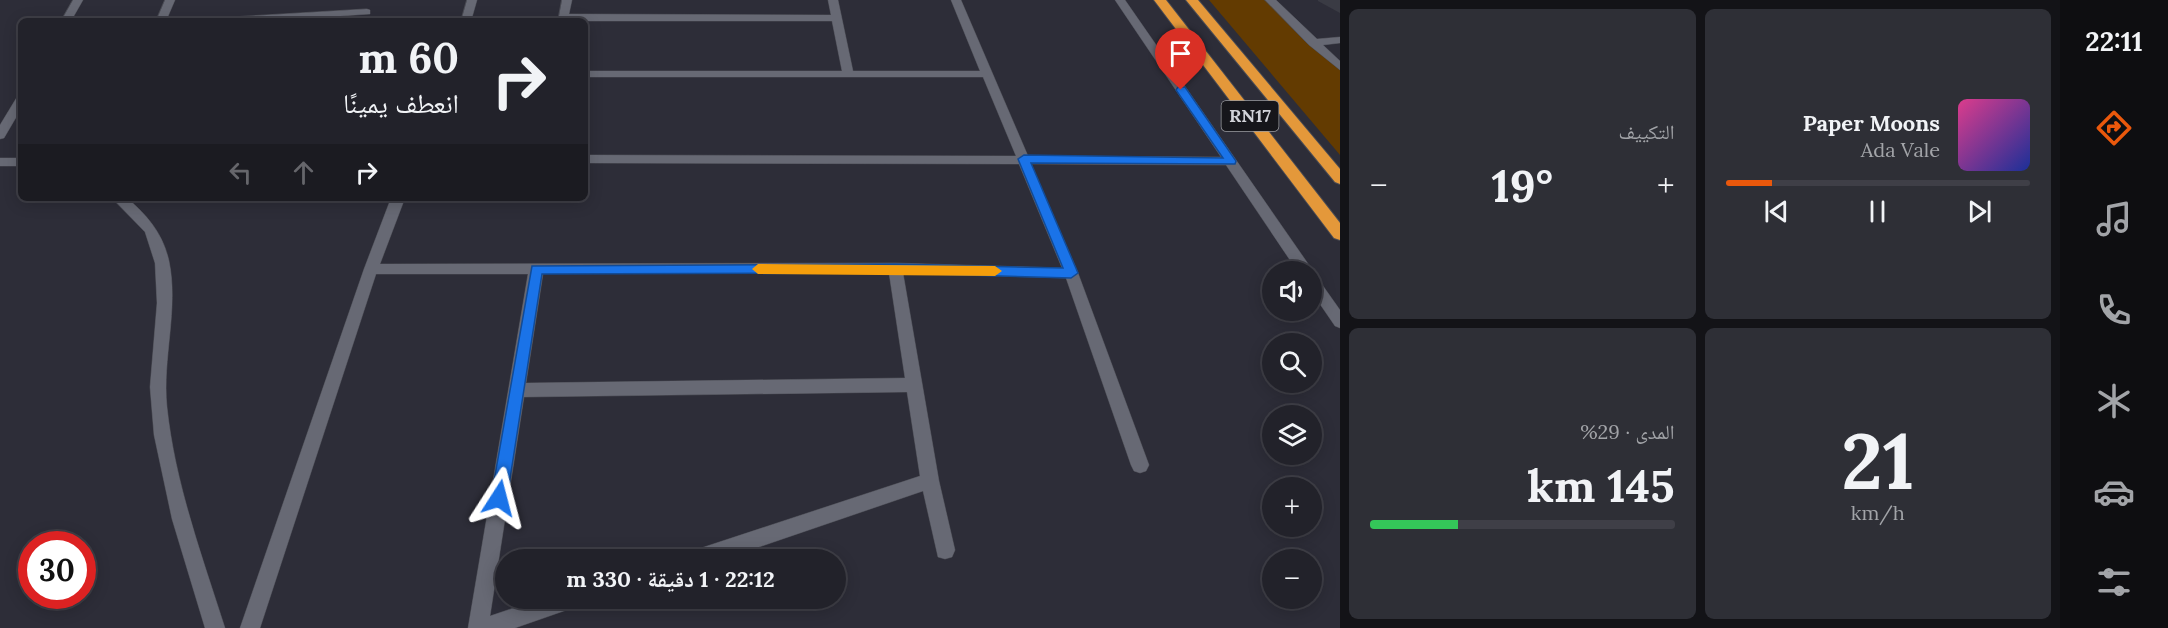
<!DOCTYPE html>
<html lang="ar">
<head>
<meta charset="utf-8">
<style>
	:root { --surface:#22222a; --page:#2e2f36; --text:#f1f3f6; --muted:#a2a4a8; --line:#3f3f47; --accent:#ea580c }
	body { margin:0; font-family:Lora,"Noto Naskh Arabic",serif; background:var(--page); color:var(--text); direction:rtl; height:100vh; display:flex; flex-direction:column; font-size:22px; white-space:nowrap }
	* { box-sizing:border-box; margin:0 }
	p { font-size:20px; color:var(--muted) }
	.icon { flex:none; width:33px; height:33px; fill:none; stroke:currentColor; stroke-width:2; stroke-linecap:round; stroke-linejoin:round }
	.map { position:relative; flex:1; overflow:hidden; direction:ltr }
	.panel { display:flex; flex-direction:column; gap:9px; padding:9px; background:#131317; width:720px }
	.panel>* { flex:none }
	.hud { position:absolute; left:18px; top:18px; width:570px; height:183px; border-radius:9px; box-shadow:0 3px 15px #0003,0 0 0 2px var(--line); direction:rtl; background:#22222a; color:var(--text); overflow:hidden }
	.fabs { position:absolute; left:1262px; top:261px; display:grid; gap:12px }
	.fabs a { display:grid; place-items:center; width:60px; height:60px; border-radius:50%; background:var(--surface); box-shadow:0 3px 15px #0003,0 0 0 2px var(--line); font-size:30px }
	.speed { position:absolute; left:18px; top:531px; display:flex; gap:12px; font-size:30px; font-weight:700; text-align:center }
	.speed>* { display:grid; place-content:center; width:78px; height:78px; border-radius:50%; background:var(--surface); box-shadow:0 3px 15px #0003,0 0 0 2px var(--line); line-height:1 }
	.speed .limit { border:9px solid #d22; background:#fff; color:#111 }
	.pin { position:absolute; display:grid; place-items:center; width:51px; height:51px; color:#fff; margin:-62px -26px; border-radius:50% 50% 50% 0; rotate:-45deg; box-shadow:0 0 6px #0007 }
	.pin .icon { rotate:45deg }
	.me { position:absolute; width:66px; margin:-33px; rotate:9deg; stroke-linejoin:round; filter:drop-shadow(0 0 4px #0008) }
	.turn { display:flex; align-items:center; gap:21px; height:126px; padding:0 30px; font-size:27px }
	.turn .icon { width:78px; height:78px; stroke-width:2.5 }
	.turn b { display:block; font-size:42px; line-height:51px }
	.lanes { display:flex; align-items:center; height:57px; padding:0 30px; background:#0003; justify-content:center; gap:30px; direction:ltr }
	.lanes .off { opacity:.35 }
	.big { font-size:45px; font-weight:700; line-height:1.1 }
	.panel .card { flex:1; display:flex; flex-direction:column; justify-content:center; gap:9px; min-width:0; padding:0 21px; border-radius:9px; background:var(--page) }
	.panel .dial { align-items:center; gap:0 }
	.dial b { font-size:78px; line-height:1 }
	.song { display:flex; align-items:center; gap:18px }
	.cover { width:72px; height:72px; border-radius:9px; background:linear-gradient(135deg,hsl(330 70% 55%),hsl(230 70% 35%)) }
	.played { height:6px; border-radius:3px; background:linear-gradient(90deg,var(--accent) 15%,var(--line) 15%) }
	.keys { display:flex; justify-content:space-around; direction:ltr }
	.heat { display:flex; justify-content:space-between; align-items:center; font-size:33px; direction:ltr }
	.charge { height:9px; border-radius:4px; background:linear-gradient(90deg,#34c759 29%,var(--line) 0) }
	.panel .tiles { flex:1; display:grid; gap:9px; grid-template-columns:repeat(2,1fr) }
	.trip { position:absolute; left:495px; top:549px; width:351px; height:60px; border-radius:30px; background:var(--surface); box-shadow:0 3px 15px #0003,0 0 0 2px var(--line); font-weight:700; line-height:60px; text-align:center; direction:rtl }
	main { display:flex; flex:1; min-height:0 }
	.menu { display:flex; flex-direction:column; width:108px; justify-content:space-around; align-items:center; background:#0e0e11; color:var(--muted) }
	.menu .icon { width:42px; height:42px }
	.menu .on { color:var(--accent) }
	.menu b { font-size:27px; color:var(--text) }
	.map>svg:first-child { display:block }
	.green { fill:#633b01 }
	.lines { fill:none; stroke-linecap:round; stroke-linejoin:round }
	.minor-casing { stroke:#4a4b53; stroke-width:1 }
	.highway-casing { stroke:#4a4b53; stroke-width:2 }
	.minor { fill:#676974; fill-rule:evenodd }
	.highway { fill:#e4983a; fill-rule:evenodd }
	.wall { fill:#3a3b44 }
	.route { fill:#1a73e8; stroke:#114b97; stroke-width:1.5 }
	.slow { fill:#f59e0b }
	.labels { text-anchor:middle; stroke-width:4.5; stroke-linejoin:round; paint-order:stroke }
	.shield { fill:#16161b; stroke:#999a9f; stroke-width:1.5 }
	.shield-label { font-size:18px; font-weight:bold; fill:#d1d2d8 }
</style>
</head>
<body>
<main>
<nav class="menu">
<b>22:11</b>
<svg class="icon on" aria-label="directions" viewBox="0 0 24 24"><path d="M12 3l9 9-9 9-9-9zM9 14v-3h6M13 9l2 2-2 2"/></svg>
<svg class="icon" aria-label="music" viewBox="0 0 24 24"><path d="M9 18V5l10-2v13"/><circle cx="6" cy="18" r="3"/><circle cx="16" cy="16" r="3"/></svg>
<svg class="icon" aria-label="phone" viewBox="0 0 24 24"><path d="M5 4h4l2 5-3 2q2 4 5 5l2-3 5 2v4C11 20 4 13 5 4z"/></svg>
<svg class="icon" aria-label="climate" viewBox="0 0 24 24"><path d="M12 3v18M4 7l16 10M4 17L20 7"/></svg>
<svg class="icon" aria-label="car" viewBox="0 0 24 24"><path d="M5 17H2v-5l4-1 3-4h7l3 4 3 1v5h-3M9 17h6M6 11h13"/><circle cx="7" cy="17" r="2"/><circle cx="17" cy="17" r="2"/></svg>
<svg class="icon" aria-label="filters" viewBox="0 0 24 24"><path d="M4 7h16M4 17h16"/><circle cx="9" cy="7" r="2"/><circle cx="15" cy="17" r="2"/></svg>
</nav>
<section class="panel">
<div class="tiles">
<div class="card">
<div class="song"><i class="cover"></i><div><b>Paper Moons</b><p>Ada Vale</p></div></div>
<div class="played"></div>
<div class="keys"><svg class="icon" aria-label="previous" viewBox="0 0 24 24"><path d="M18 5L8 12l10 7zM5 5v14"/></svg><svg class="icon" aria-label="pause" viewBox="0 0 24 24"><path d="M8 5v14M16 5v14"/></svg><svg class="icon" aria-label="next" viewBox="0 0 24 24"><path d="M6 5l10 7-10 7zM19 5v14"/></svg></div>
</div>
<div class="card"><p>التكييف</p>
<div class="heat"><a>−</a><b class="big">19°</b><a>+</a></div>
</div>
<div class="card dial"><b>21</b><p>km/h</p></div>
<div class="card"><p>المدى · 29%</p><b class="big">145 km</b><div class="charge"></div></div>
</div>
</section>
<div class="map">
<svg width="1340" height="628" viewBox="0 0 1340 628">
	<rect width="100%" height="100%" fill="#2d2d38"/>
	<path class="green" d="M1209,0H1269L1340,67V155Z"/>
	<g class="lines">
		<g class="minor-casing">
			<path id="minor" d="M73,0H83L71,21H61Z
				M165,0H175L166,21H156Z
				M467,0H477L471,21H461Z
				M562,0H572L569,14L831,15L828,0H838L853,71H980L951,0H961L1028,156L1221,157L1115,0H1125L1311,268L1312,275L1316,276L1340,310V328L1335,326L1311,291V272H1298L1226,165L1031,164L1078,273L1149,465L1146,471L1140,473L1134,471L1131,465L1066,278L903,273L939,481L955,550L952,557L945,559L938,557L923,491L721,560H683L685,553L692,551L920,476L907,392L524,397L490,616L543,598H584L581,605L515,628H468L528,274H376L260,628H240L364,269L391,198H405L380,264L895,263L1062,268L1019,164L585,163V155L1016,156L983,77H585V71H842L832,21H558ZM889,273L905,378L526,383L543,274Z
				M1265,0H1276L1317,39L1340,37V43L1323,45L1340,61V70L1309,45Z
				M367,9L370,10V14L267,21H212L217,18Z
				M21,96V109L4,138L0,139V125L17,97Z
				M0,158H21V166H0Z
				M112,198H127C148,216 163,234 169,261C179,309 162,359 167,407C175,483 202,556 225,628H205L172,519L154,435L150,387L157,303L155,263L145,232Z"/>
		</g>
		<g class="highway-casing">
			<path id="highway" d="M1154,0H1166L1340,223V240L1334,238Z
				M1186,0H1198L1340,169V184L1335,182Z"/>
		</g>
		<use href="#minor" class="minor"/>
		<use href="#highway" class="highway"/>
	</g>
	<path class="wall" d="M1318,0H1340V13L1318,1Z"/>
	<path class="route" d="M1178,87H1185L1236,161L1235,164L1031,163L1078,273L1071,278L895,273L542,274L507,498L505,503L499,506L493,503L491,498L532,266L895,264L1063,268L1018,159L1024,155L1223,158L1176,90Z"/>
	<path class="slow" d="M758,264L995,266L1002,271L995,276L758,274L752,269Z"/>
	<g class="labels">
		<rect class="shield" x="1221.5" y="101" width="57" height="30" rx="4.5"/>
		<g class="shield-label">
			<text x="1250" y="122">RN17</text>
		</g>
	</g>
</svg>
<div class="fabs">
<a><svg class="icon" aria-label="sound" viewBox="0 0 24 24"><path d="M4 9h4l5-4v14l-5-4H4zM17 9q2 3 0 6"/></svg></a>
<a><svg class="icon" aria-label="search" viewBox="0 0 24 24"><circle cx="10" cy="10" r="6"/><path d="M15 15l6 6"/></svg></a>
<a><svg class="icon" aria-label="layers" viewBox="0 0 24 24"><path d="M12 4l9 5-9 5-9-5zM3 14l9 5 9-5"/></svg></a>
<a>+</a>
<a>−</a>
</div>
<div class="speed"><div class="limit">30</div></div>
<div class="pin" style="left:1181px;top:90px;background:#d93025"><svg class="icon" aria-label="arrive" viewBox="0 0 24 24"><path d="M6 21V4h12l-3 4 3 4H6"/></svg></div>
<svg class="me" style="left:499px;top:498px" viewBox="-20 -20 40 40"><path d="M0-17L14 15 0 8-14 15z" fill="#1a73e8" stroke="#fff" stroke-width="4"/></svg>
<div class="trip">22:12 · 1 دقيقة · 330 m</div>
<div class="hud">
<div class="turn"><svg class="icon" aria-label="right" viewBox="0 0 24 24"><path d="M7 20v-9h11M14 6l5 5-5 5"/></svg><div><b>60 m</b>انعطف يمينًا</div></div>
<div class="lanes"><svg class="icon off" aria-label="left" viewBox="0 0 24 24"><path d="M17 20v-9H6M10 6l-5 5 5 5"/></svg><svg class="icon off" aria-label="ahead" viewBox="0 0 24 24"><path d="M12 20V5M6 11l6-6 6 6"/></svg><svg class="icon" aria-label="right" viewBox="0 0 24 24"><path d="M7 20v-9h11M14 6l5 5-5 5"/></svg></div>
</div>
</div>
</main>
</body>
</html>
